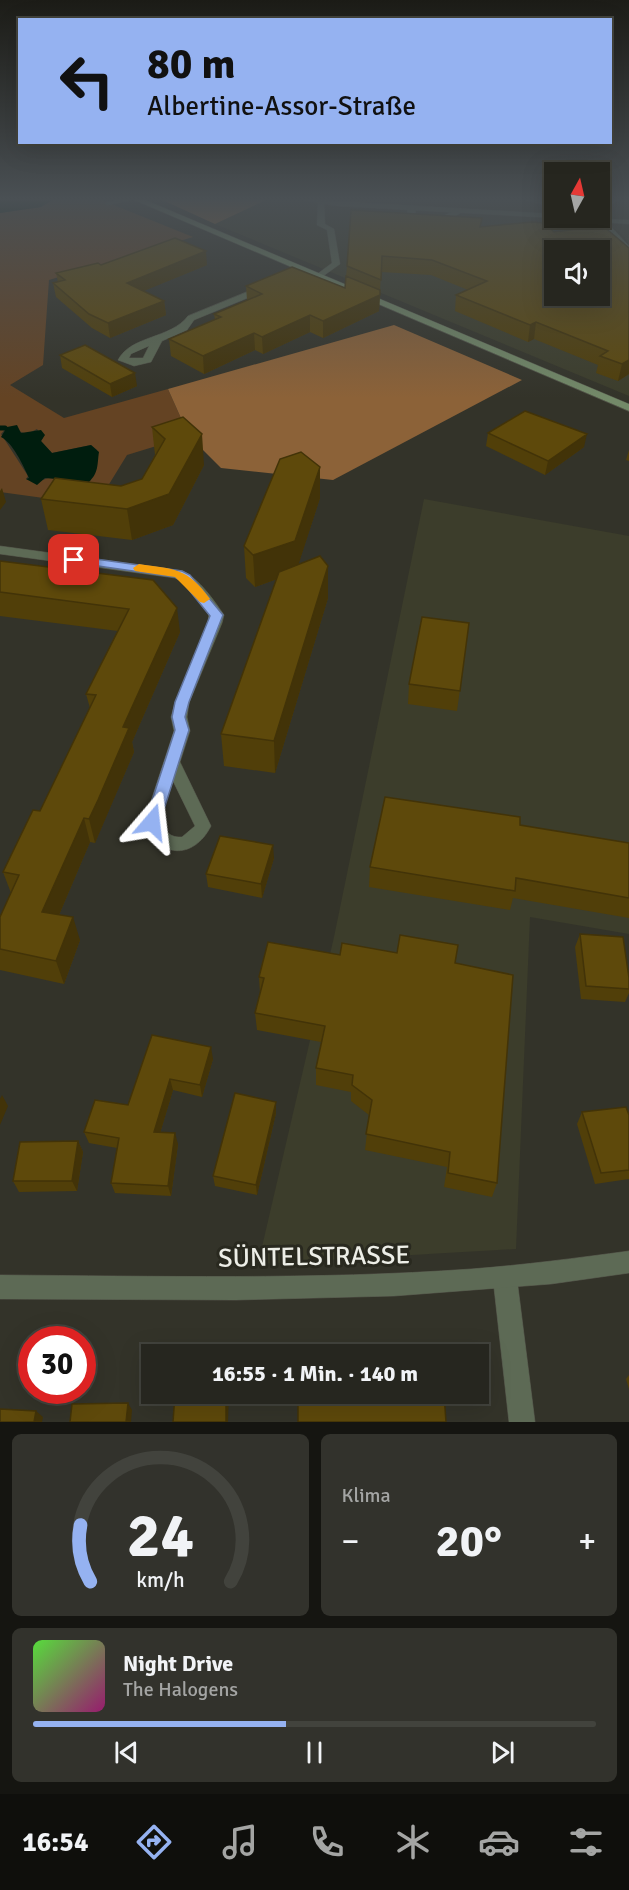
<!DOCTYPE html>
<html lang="de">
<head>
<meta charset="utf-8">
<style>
	:root { --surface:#26261f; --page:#32322c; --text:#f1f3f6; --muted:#a4a5a4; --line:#42433d; --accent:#95b2f1 }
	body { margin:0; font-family:Signika,sans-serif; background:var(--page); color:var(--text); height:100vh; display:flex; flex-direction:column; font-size:22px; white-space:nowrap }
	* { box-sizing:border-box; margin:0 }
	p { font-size:20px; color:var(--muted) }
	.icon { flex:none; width:33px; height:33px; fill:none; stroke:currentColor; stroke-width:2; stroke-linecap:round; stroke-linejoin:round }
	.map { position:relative; height:1422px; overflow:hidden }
	.sheet { display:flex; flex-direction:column; gap:12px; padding:12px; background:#151511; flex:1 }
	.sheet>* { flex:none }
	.banner { position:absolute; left:18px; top:18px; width:594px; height:126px; border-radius:0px; box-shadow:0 6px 24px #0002,0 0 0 2px var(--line); background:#95b2f1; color:#111; overflow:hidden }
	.needle { width:39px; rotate:8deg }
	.tools { position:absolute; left:544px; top:162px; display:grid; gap:12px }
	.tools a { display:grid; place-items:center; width:66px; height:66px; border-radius:0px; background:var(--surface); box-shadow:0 6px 24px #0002,0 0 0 2px var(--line); font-size:30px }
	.speed { position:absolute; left:18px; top:1326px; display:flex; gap:12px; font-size:30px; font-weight:700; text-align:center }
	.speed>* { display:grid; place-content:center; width:78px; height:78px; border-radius:50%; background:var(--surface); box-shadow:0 6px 24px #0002,0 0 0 2px var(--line); line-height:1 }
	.speed .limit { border:9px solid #d22; background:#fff; color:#111 }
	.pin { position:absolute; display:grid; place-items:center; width:51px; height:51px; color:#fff; margin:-26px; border-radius:12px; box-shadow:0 3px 9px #0006 }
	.me { position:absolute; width:66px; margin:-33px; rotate:17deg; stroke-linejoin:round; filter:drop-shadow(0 0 4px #0008) }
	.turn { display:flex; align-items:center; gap:21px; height:126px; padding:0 30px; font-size:27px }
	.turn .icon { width:78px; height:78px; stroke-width:2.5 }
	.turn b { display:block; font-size:42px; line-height:51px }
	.big { font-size:45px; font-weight:800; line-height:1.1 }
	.sheet .tile { flex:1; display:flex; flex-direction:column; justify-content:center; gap:9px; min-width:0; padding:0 21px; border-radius:9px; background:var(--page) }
	.sheet .dial { align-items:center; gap:0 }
	.dial svg { height:156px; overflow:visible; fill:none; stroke:var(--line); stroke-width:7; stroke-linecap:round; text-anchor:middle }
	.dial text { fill:var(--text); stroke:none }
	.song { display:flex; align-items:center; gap:18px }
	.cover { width:72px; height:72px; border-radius:9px; background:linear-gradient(135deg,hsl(110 70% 55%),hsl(320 70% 35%)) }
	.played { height:6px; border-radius:3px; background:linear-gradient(90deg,var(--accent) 45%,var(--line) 45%) }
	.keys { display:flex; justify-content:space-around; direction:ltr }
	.heat { display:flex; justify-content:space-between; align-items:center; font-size:33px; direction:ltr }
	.sheet .tiles { flex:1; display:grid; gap:12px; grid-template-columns:1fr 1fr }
	.tile:last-child { grid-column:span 2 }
	.trip { position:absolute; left:141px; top:1344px; width:348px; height:60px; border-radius:0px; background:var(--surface); box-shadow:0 6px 24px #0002,0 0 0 2px var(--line); font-weight:800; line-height:60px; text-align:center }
	.dock { display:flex; height:96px; justify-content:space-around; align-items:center; background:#0f0f0c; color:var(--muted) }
	.dock .icon { width:42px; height:42px }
	.dock .on { color:var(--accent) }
	.dock b { font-size:27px; color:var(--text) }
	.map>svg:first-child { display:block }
	.built { fill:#3c3d2b; fill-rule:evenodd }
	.green { fill:#644323; fill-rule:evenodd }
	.forest { fill:#8c6238 }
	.water { fill:#001d0e }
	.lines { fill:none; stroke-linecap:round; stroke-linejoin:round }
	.stream { stroke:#001d0e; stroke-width:5 }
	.service-casing { stroke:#515147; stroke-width:1 }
	.minor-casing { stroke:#515147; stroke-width:1 }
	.tertiary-casing { stroke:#515147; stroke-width:1 }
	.secondary-casing { stroke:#515147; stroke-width:1 }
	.service { fill:#5d6a55; fill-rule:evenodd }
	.minor { fill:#5d6a55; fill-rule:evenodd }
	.tertiary { fill:#5d6a55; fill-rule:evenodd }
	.secondary { fill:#738968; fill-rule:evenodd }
	.wall { fill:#513f09 }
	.shaded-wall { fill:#423308 }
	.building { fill:#5e490b; stroke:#423308; stroke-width:1.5; fill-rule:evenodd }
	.route { fill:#95b2f1; stroke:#61749d; stroke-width:1.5 }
	.slow { fill:#f59e0b }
	.labels { text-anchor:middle; stroke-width:6; stroke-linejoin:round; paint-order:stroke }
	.near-street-label { font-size:26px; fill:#edeee7; stroke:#29291f }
</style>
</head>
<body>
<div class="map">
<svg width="629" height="1422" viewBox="0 0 629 1422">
	<rect width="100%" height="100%" fill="#333329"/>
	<path class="built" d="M268,199H555V218H600V199H629V396L215,224ZM555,250H600V296H555Z
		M424,499L629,536V934L530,917L516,1249L258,1264L334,937Z"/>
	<path class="green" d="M54,199H99L193,237L49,280L43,365L10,385L64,418L168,389L189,436L127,455L103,494L80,503L0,492V213L41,207ZM7,427L27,434L37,429L43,438L41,441L52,453L91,445L97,450L98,460L40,481L26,479L28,476L1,434Z"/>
	<path class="forest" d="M160,199H268L215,224Z
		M394,325L522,380L333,480L221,468L189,436L168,389Z"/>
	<path class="water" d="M0,199H54L41,207L0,213Z
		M17,425L21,433L41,430L45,435L41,441L52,453L91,445L99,452C97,465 99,472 89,482L45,478L37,485L26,479L29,478C23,465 13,443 1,437L7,427Z"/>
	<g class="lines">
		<path class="stream" d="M0,428H5"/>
		<g class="service-casing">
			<path id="service" d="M120,199H137L108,205L105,203Z
				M522,199H534L555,204V208Z
				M612,199H621L600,210V205Z
				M321,201L324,203L325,224L334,229L340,264L319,279L315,277L316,275L332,263L327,230L317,225L318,203Z
				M412,205L416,207L415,216C433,224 444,215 460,208L464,210C448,224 425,230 407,217L408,207Z
				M602,217L629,246V252L595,219Z"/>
		</g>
		<g class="minor-casing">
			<path id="minor" d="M298,199L555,214V218H558H555L337,206Z
				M566,218L629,220V224L570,220Z
				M264,285L267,286V290L194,320L187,330L162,341L151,362L134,366L118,360C131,335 171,339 188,316ZM149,346L143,358H129L131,354Z
				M0,546L183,571C199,579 214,600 224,615L222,623L189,703L187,717L190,731L180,762L211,826C193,861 158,858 144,822L174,731L171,717L175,703L208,623L209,613L181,581L175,578L0,554ZM173,781L195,826L182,837C171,838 165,832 160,822Z
				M505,1267L513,1271L517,1279L535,1422H509L493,1279L497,1271Z"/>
		</g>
		<g class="tertiary-casing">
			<path id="tertiary" d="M629,1251V1273L551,1284L394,1296L236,1300L0,1299V1275C157,1276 315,1280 471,1269C524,1265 577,1258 629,1251Z"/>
		</g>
		<g class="secondary-casing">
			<path id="secondary" d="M132,199H143L629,404V411Z"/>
		</g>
		<use href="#service" class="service"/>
		<use href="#minor" class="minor"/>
		<use href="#tertiary" class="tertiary"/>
		<use href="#secondary" class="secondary"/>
	</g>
	<path class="wall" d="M481,227L554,232L629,248V374L618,381L596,373L598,365L534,339L528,342L455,311L456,295L468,290L431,275L381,272L379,311L323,338L310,332L263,354L255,350L204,374L171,356L169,339L215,320L214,314L247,300L246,286L345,288L347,266Z
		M101,265H207L143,291L164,301L166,315L110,338L92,328L56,297L53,283L58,282L56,273Z
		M60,355L137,386L112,397L62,368Z
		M152,427L204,465L173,525L132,540L48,530L41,499L121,486L142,479L155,455Z
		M488,433L584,447L545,475L486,446Z
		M629,450V461L626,460Z
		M320,498L298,565L328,566V598L275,773L224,766L221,734L277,579L255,587L246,578L244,546Z
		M0,561L153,580L180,632L132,742L134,752L103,824L95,843L90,842L59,915L80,940L64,984L0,970V917L11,893L3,872L40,811L90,708L86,694L118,631L0,616Z
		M469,623L457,711L408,704L409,684Z
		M520,825L629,843V918L513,898L510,910L369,887L370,867Z
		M274,858L262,898L208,887L206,874Z
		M580,934L629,978V993L625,1002L581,999L575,947Z
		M340,955L455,963L497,1183L492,1197L444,1187L447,1167L365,1150L369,1115L351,1101V1092L316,1085V1068L321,1042L257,1030L255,1013L260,993L259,977Z
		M152,1035L213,1059L202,1097L173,1090L160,1133L178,1144L171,1196L115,1193L111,1183L117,1148L89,1143L84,1132L128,1105Z
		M276,1102V1113L257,1195L215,1186L213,1176Z
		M582,1112L629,1115V1179L595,1184L577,1124Z
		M78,1141L83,1152L77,1191L19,1192L13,1181Z
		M629,1375V1389L626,1379Z"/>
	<path class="shaded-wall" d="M206,251L207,265L129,297L127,283Z
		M380,295L379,311L323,338V321Z
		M164,301L166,315L110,338L108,323Z
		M310,315V332L263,354L262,337Z
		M536,322L534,339L528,342L530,325Z
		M254,333L255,350L204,374L203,356Z
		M629,360V374L618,381L622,364Z
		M135,373L137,386L112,397L110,384Z
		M202,434L204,465L173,525L132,540L127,509Z
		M587,434L584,447L545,475L548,461Z
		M320,467V498L296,572L255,587L253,555Z
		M2,488L6,502L0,510V491Z
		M328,566V598L275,773L274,741Z
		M177,608L180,632L132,742L134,752L95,843L89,819L123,727Z
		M84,818L90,842L50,936L42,912Z
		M273,845L274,858L262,898L261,884Z
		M73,917L80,940L64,984L56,961Z
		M211,1047L213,1059L202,1097L200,1085Z
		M170,1079L173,1090L157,1143L154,1132Z
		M2,1095L8,1106L0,1125V1099Z
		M276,1102V1113L257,1195L256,1185Z
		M175,1133L178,1144L171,1196L168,1186Z
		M78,1141L83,1152L77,1191L72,1181Z
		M226,1394H229L228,1422H226Z
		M128,1403L132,1410L131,1422H126Z
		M36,1411L43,1417L42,1422H34Z"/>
	<path class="building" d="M351,210L482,218L480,227L532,222L544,223L554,232L603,226L629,248V360L622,364L600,356L608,351L536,322L530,325L456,295L487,281L432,260L382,256L381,280L347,266ZM555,250H600V296H555Z
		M175,238L206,251L127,283L164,301L108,323L89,314L53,283L65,280L56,273L98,263L101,265Z
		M292,267L345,288L346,276L380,290V295L323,321L310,315L262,337L254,333L203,356L169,339L221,317L214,314L262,294L246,286Z
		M85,345L135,373L110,384L60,355Z
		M525,411L587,434L548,461L488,433Z
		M183,417L202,434L169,494L127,509L41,499L55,478L121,486L142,479L165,439L152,427Z
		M301,452L320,467L295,541L253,555L244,546L280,459Z
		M320,556L328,566L274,741L221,734L279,572Z
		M0,561L153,580L177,608L123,727L129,728L98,800L89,819L84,818L42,912L73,917L56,961L0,949V917L19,875L3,872L33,810L40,811L96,695L86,694L129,609L0,592Z
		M422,617L469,623L460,691L409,684Z
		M385,797L520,817V825L629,843V898L516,878L515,891L370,867Z
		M220,836L273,845L261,884L206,874Z
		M580,934L623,937L629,978V989L586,986Z
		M400,935L458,945L455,963L513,975L497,1183L448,1173L450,1152L366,1134L372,1100L352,1085L353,1075L316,1068L325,1026L255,1013L264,978L259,977L268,942L340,955L342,943L397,953Z
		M152,1035L211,1047L200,1085L170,1079L154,1132L175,1133L168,1186L111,1183L119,1138L84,1132L95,1100L128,1105Z
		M235,1093L276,1102L256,1185L213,1176Z
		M626,1107L629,1115V1170L601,1173L582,1112Z
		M78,1141L72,1181H13L20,1142Z
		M175,1394H226V1422H173Z
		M298,1394H444L446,1422H298Z
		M128,1403L126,1422H70L72,1404Z
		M0,1409L36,1411L34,1422H0Z"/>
	<linearGradient id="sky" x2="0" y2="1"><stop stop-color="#1c1c17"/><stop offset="0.5" stop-color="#4a5054"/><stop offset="1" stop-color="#4a5054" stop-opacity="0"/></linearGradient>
	<rect width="629" height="398" fill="url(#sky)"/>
	<path class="route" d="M74,556L182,571L190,575L223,615L189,702L185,717L189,730L160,822L152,828L145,822L175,730L172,717L175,702L210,616L181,580L175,577L70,562V557Z"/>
	<path class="slow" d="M139,564C174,569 188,568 210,599L204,603L200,602L175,577L135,571L133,568Z"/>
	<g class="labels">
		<g class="near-street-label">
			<text transform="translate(314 1256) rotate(-1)" y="9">SÜNTELSTRASSE</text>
		</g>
	</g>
</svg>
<div class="tools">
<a><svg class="needle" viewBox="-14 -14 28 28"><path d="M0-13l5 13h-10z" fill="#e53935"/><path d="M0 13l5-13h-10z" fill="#a4a5a4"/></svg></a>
<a><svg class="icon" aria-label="sound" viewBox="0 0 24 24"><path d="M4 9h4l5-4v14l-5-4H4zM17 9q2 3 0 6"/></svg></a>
</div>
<div class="speed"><div class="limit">30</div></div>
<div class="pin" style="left:74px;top:560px;background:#d93025"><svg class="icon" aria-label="arrive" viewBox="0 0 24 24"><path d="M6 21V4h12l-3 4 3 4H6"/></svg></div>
<svg class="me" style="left:152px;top:822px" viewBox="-20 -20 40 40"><path d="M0-17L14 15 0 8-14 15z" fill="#95b2f1" stroke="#fff" stroke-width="4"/></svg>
<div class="trip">16:55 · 1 Min. · 140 m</div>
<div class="banner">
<div class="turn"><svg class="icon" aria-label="left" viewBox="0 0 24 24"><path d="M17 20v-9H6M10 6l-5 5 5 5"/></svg><div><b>80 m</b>Albertine-Assor-Straße</div></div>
</div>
</div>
<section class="sheet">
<div class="tiles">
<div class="tile dial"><svg viewBox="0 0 100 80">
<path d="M14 69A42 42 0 1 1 86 69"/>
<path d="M14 69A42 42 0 0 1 9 40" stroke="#95b2f1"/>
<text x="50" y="56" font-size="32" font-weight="700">24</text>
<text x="50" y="72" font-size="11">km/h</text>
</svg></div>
<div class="tile"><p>Klima</p>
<div class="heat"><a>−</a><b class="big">20°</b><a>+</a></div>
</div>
<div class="tile">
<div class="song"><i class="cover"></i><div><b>Night Drive</b><p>The Halogens</p></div></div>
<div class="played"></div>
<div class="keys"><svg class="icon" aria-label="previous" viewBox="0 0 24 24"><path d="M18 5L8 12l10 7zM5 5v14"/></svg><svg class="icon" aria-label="pause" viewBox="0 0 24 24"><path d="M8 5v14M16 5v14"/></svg><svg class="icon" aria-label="next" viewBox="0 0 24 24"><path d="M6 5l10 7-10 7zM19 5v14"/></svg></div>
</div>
</div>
</section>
<nav class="dock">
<b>16:54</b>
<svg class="icon on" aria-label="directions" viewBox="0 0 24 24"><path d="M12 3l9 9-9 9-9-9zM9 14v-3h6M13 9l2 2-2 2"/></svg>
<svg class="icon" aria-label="music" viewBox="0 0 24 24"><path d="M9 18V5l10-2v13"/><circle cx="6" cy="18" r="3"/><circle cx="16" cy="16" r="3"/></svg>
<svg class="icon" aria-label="phone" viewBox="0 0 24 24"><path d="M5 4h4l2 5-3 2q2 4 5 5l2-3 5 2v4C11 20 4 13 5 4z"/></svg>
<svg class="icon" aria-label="climate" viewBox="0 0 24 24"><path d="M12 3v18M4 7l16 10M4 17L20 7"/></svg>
<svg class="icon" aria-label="car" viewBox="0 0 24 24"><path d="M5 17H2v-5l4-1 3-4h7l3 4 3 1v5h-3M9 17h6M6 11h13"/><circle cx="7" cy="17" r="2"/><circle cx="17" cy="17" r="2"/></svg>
<svg class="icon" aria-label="filters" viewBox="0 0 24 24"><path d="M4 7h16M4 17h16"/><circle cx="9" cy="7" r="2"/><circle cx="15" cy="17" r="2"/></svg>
</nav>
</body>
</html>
